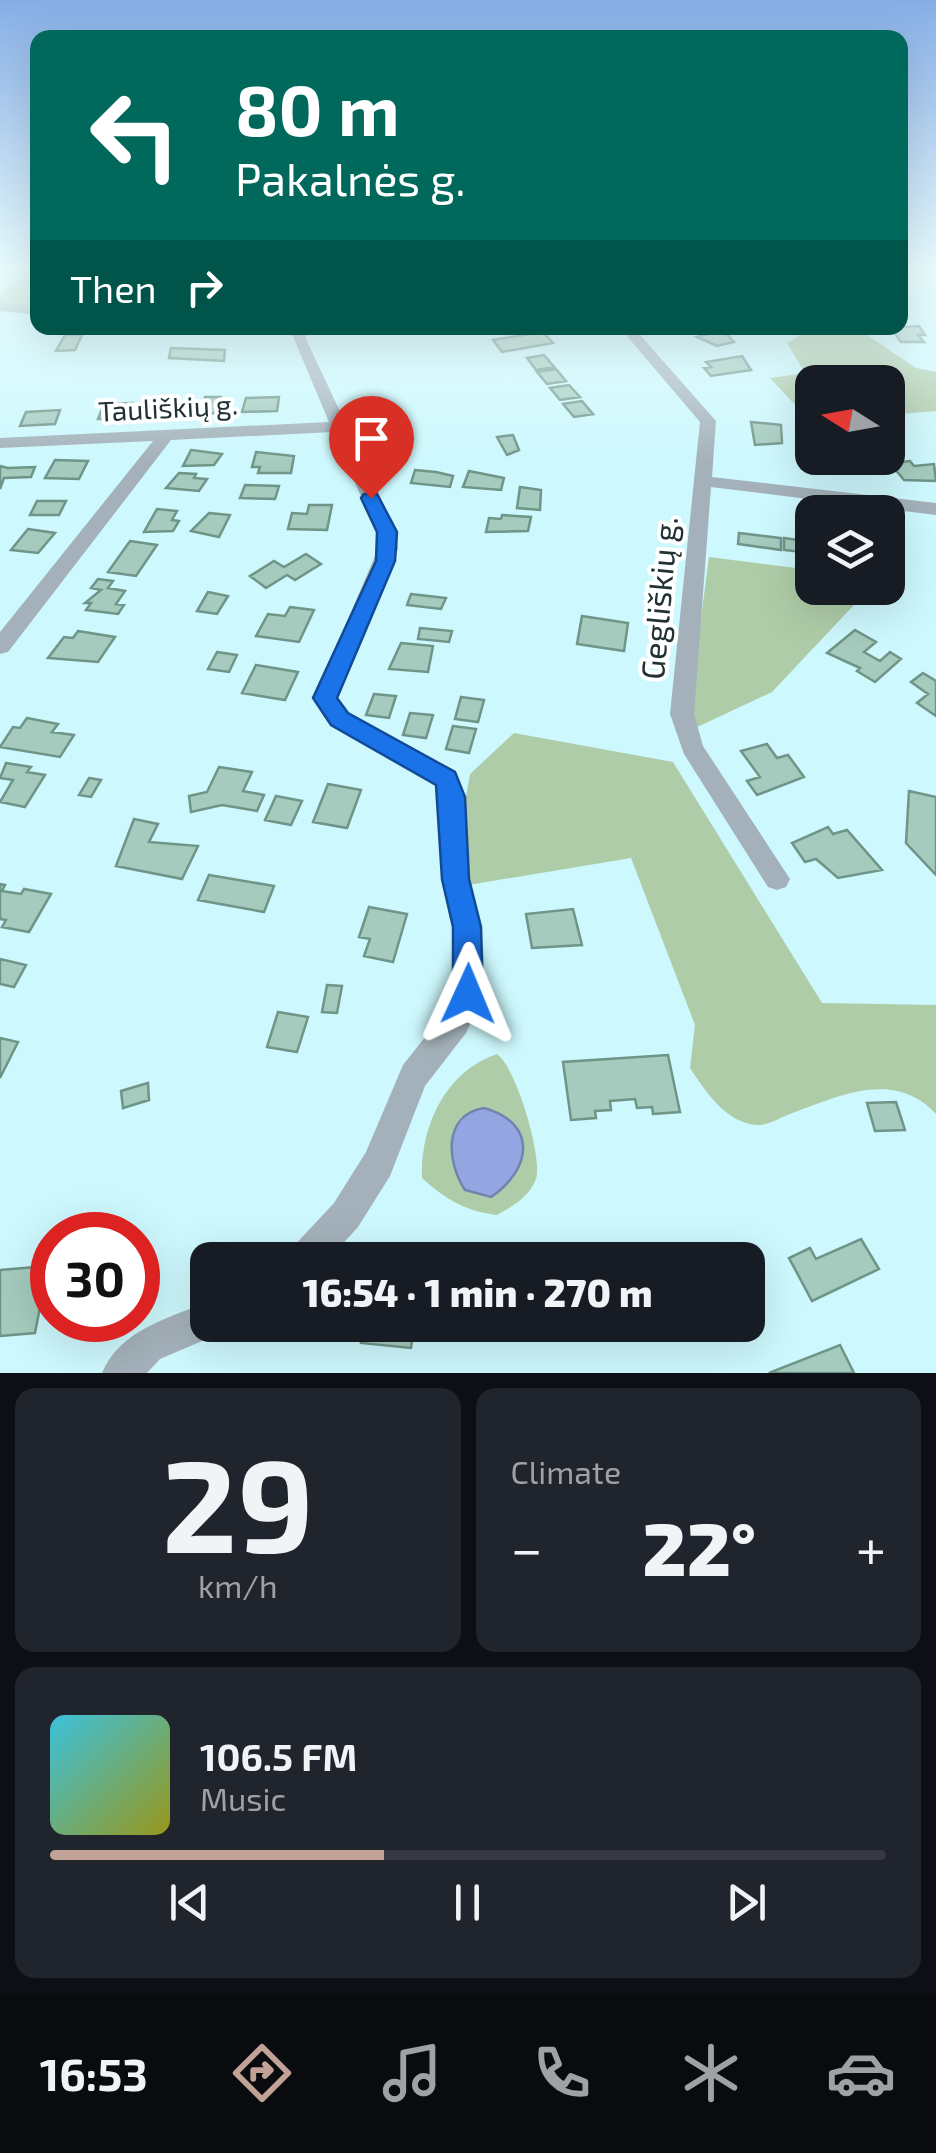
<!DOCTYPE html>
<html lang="en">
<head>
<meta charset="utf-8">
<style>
	:root { --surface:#171b24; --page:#20242c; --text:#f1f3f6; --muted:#9ea1a6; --line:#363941; --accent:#c2a297 }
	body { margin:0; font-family:"Exo 2",sans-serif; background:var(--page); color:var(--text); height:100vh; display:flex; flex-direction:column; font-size:38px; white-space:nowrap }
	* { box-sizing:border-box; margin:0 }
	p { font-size:32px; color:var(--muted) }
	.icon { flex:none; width:55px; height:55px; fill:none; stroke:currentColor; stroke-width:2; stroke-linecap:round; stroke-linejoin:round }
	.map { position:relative; height:1373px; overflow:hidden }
	.side { display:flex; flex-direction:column; gap:15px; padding:15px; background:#0d0f14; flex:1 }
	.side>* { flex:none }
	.banner { position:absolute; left:30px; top:30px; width:878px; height:305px; border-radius:20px; box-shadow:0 10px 40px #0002; background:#00695c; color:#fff; overflow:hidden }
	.needle { width:65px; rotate:281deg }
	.controls { position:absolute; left:795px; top:365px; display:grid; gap:20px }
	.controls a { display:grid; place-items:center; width:110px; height:110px; border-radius:20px; background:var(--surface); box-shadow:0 10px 40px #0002; font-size:50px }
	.speed { position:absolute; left:30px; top:1212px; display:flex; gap:20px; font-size:50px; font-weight:700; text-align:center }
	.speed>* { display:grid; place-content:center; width:130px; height:130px; border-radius:50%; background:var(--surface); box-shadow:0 10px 40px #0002; line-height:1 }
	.speed .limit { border:15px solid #d22; background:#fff; color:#111 }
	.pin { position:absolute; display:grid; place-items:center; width:85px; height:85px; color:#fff; margin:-102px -42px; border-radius:50% 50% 50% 0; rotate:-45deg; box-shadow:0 0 10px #0007 }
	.pin .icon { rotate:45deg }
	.me { position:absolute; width:110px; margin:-55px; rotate:1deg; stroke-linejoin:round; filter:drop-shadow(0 0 8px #0008) }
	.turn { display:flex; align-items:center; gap:35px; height:210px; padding:0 40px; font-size:45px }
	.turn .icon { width:130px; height:130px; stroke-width:2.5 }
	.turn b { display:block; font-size:70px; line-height:85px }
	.then { display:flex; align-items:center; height:95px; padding:0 40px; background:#0003; gap:20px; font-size:38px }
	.big { font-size:75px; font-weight:800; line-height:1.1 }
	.side .widget { flex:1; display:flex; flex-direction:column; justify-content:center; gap:15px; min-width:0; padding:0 35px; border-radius:20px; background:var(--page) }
	.side .dial { align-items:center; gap:0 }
	.dial b { font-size:130px; line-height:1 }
	.song { display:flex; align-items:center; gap:30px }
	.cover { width:120px; height:120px; border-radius:15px; background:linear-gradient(135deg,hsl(190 70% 55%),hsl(60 70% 35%)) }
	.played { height:10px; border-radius:5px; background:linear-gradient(90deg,var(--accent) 40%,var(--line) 40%) }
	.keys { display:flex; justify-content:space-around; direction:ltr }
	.heat { display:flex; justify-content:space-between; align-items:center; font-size:55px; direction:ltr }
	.side .tiles { flex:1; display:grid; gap:15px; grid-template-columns:1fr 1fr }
	.widget:last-child { grid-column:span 2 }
	.trip { position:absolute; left:190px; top:1242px; width:575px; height:100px; border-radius:20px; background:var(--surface); box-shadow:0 10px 40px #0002; font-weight:800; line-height:100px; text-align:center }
	.tab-bar { display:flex; height:160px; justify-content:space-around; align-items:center; background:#090b0e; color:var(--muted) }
	.tab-bar .icon { width:70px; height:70px }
	.tab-bar .selected { color:var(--accent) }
	.tab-bar b { font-size:45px; color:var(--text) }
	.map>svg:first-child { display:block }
	.green { fill:#afcca8 }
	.water { fill:#93a6e2; stroke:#7183ae; stroke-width:2.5 }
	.building { fill:#a5cbbe; stroke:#6f9488; stroke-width:2.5 }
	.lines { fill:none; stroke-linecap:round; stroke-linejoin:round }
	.minor { fill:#a4b1ba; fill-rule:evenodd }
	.route { fill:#1a73e8; stroke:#114b97; stroke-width:2.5 }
	.labels { text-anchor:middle; stroke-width:8; stroke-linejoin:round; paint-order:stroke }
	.far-street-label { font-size:28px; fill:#223234; stroke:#fff }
	.street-label { font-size:32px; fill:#223234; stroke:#fff }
</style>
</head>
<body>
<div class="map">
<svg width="936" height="1373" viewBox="0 0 936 1373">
	<rect width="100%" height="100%" fill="#cdf8fd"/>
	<path class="green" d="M16,270H37V309L0,306V296Z
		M813,328H857L916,368L936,372V411L888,415V382H812V412L797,407L770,378L805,373L787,343Z
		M709,557L812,570V588H870L772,692L695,728L692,687Z
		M514,733L673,762L822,1003L936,1005V1114C894,1069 839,1096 790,1114C782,1117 770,1124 761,1125C728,1126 706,1092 690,1068L695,1025L631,858L462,886L463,814L470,774Z
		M497,1054C516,1067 543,1158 536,1179C529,1197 513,1206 497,1215C465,1211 445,1199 422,1178C420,1126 446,1071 497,1054Z"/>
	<path class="water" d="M484,1108C538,1123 532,1169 491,1197L465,1190C447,1163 442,1115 484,1108Z"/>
	<path class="building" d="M919,326L925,335H918L924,342H901L891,328Z
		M723,330L734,342L717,346L697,337Z
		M543,332L553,343L502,352L493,340Z
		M65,335H82L75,350L56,351Z
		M171,348L225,350L224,361L169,358Z
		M544,355L554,367L536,370L527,358Z
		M742,356L751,370L711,376L704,368L711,367L706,362Z
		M556,369L566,381L547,384L537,372Z
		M569,385L580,397L560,400L550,388Z
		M178,396L173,414L150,415L155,397Z
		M205,397H221L219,413L202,414Z
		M279,397L277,411L242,412L246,398Z
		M582,401L593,414L574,417L563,404Z
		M132,403L127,418L98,419L104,404Z
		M60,410L55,424L20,426L26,412Z
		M751,422L781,425L782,443L755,445Z
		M513,435L519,450L507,455L497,437Z
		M191,450L222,454L214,465L183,466Z
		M256,452L294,456L291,473H258L260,467H252Z
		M55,460L88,461L79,479L45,478Z
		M910,461L914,466L934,464L936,481L904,480L890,463Z
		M0,466L8,468L35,467L31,477L4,478L0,489Z
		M415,470L436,472L453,476L450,487L411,483Z
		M469,471L504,478L501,490L463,487Z
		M179,473L196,474L194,478L207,479L199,491L166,488Z
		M245,485L279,486L275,499L240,498Z
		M520,487L541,490L540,510L517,508Z
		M37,501H66L59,515H30Z
		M309,505H332L327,530L288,529L292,513L307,514Z
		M157,509L177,511L172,520L179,521L173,531L144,532Z
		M209,513L230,515L219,537L191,531Z
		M502,515L531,517L528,531L486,532L489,518L501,519Z
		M28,529L55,533L38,553L11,550Z
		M739,533L781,538V550L738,544Z
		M784,538L812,542V553L784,550Z
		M130,541L157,545L136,576L108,572Z
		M306,554L321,564L295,580L287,575L266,588L250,576L274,561L284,567Z
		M98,579L113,581L108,588L125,591L116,604L124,605L118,614L86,610L91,603H85L101,590L91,588Z
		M208,592L228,596L217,614L197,611Z
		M411,594L446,598L441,609L407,605Z
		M290,607L314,610L299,642L256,636L268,614L285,616Z
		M582,616L628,623L624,651L577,644Z
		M420,628L452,631L449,642L418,639Z
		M855,630L876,642L864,652L880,661L890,652L901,659L875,682L857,671L860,668L827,653Z
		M78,631L115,637L98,662L48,658L64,637L73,638Z
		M401,643L433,646L428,672L389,669Z
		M217,652L237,655L229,672L208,669Z
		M256,665L298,672L285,700L242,693Z
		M923,673L936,681V716L917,703L928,694L911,682Z
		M374,694L396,696L389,718L366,715Z
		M461,697L484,700L478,722L455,719Z
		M410,713L433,715L426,738L403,735Z
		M27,718L58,724L52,732L74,735L60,757L0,747L13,727L20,728Z
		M453,726L476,729L469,753L446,749Z
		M767,744L777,758L788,755L804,777L757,795L747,781L760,777L741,751Z
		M6,763L31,767L27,772L45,775L25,807L0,802L13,780L0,778Z
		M219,767L252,772L243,791L264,795L257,811L222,805L191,812L189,796L207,792Z
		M89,778L101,780L91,797L79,795Z
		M328,784L361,790L347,828L313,822Z
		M909,791L936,797V875L906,843Z
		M276,796L302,801L291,825L265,820Z
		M134,819L158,824L149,842L198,846L182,879L116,866Z
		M828,827L833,834L847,830L882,870L838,878L816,859L805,862L792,843Z
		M209,875L274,886L264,912L198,900Z
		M0,884L5,885L2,891L21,894L24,889L51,894L29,932L2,927L6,920L0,919Z
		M369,907L407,914L393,962L364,956L370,939L359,937Z
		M573,909L582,945L532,948L526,914Z
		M0,959L26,965L14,987L0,984Z
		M327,985L342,986L337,1013L322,1012Z
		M278,1012L308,1017L297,1052L267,1047Z
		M0,1038L18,1042L0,1078Z
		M668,1055L680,1112L653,1114L652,1107L637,1108L635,1099L610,1101L611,1110L595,1111L596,1118L571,1120L563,1062Z
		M148,1083L149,1100L123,1108L121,1091Z
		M896,1102L905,1130L875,1131L867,1103Z
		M861,1239L879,1269L812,1301L789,1258L810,1248L816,1259Z
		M374,1248L421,1252L420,1260H372Z
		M48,1266L35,1333L0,1336V1270Z
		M363,1325H414L411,1348L361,1343Z
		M840,1345L854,1373H769Z"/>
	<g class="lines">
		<path class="minor" d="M0,303L38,307V315L0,311Z
			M208,328H305L306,339L397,533L398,549L337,698L348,713L455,772L458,779L464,797L469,879L481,927L483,994L466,1033L425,1086L390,1176L358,1227L328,1260H286L292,1248L334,1203L366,1152L403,1065L444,1013L453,994V927L443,879L440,797L436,785L332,725L314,699L378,549L377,533L333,432L171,440L8,652L0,654V632L153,441L0,448V438L329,422L291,332H215Z
			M620,328H634L716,421L712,477L936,503V515L711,487L694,714L703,746L790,879L786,887L777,890L768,887L684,754L670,714L700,422Z
			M208,1302V1325H224L221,1333L160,1359L147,1373H102C120,1330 168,1318 208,1302Z"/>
	</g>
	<linearGradient id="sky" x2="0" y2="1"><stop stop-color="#86aee6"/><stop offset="0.58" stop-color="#e8fcfe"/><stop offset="1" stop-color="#e8fcfe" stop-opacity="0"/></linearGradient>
	<rect width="936" height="463" fill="url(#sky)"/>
	<path class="route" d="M364,494H377L397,532L395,561L337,698L348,713L455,772L465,797L469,879L481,927L483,994L478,1004L468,1008L457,1004L453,994V927L442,879L436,785L331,725L313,698L376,561L377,532L361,498Z"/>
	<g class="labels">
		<g class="far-street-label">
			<text transform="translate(168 408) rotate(-3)" y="10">Tauliškių g.</text>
		</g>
		<g class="street-label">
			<text transform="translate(660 598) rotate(-85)" y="11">Gegliškių g.</text>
		</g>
	</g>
</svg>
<div class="controls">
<a><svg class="needle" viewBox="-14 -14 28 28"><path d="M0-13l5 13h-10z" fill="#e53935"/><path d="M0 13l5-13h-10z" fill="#9ea1a6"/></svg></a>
<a><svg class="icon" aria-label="layers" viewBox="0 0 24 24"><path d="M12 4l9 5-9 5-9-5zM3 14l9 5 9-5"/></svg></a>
</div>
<div class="speed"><div class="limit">30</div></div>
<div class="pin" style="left:371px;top:498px;background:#d93025"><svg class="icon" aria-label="arrive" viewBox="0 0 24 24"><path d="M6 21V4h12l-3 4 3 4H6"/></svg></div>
<svg class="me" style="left:468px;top:994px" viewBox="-20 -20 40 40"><path d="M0-17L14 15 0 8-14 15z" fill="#1a73e8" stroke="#fff" stroke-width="4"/></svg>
<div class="trip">16:54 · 1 min · 270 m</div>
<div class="banner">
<div class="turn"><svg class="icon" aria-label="left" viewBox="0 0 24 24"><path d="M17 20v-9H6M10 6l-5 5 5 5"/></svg><div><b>80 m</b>Pakalnės g.</div></div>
<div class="then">Then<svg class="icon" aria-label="right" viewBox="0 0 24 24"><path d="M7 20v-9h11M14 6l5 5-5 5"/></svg></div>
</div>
</div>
<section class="side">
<div class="tiles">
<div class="widget dial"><b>29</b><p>km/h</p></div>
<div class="widget"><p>Climate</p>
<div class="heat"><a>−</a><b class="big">22°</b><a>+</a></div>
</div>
<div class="widget">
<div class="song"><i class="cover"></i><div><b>106.5 FM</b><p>Music</p></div></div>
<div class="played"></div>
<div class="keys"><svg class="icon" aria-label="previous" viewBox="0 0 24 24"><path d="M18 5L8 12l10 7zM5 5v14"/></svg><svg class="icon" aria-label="pause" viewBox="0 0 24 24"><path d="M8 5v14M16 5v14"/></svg><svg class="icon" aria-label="next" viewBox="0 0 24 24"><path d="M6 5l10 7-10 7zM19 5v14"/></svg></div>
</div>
</div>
</section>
<nav class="tab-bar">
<b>16:53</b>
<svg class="icon selected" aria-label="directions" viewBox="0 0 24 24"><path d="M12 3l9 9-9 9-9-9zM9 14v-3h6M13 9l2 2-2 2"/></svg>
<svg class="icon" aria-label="music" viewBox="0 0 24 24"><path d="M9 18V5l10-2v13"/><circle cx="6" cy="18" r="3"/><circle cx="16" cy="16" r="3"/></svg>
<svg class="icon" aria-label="phone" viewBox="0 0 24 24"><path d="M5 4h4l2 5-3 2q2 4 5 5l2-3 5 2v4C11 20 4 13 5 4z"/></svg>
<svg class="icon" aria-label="climate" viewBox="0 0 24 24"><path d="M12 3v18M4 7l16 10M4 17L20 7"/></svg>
<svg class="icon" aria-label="car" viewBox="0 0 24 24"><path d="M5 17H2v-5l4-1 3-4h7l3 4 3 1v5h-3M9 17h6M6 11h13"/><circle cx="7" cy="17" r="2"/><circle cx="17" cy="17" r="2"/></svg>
</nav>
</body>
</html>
